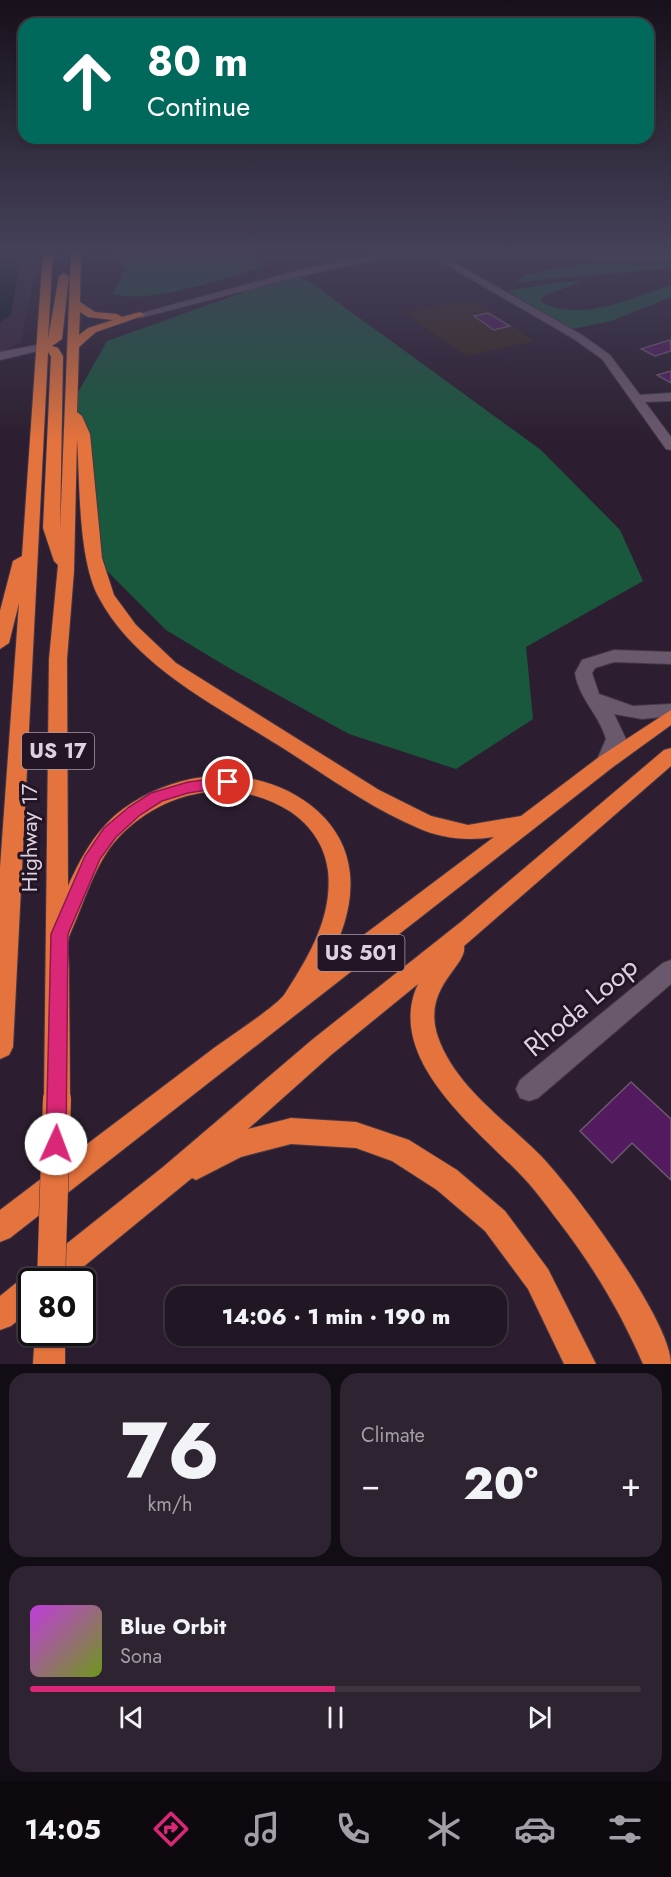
<!DOCTYPE html>
<html lang="en">
<head>
<meta charset="utf-8">
<style>
	:root { --surface:#211624; --page:#2d2331; --text:#f1f3f6; --muted:#a29fa6; --line:#3e3541; --accent:#db2777 }
	body { margin:0; font-family:Jost,sans-serif; background:var(--page); color:var(--text); height:100vh; display:flex; flex-direction:column; font-size:22px; white-space:nowrap }
	* { box-sizing:border-box; margin:0 }
	p { font-size:20px; color:var(--muted) }
	.icon { flex:none; width:33px; height:33px; fill:none; stroke:currentColor; stroke-width:2; stroke-linecap:round; stroke-linejoin:round }
	.map { position:relative; height:1364px; overflow:hidden }
	.side { display:flex; flex-direction:column; gap:9px; padding:9px; background:#120c14; flex:1 }
	.side>* { flex:none }
	.banner { position:absolute; left:18px; top:18px; width:636px; height:126px; border-radius:18px; box-shadow:0 2px 4px #0004,0 0 0 2px var(--line); background:#00695c; color:#fff; overflow:hidden }
	.speed { position:absolute; left:18px; top:1268px; display:flex; gap:12px; font-size:30px; font-weight:700; text-align:center }
	.speed>* { display:grid; place-content:center; width:78px; height:78px; border-radius:50%; background:var(--surface); box-shadow:0 2px 4px #0004,0 0 0 2px var(--line); line-height:1 }
	.speed .limit { border:3px solid #111; border-radius:9px; background:#fff; color:#111 }
	.pin { position:absolute; display:grid; place-items:center; width:51px; height:51px; color:#fff; margin:-26px; border:3px solid #fff; border-radius:50%; box-shadow:0 2px 6px #0007 }
	.me { position:absolute; width:66px; margin:-33px; rotate:2deg; stroke-linejoin:round; filter:drop-shadow(0 0 4px #0008) }
	.turn { display:flex; align-items:center; gap:21px; height:126px; padding:0 30px; font-size:27px }
	.turn .icon { width:78px; height:78px; stroke-width:2.5 }
	.turn b { display:block; font-size:42px; line-height:51px }
	.big { font-size:45px; font-weight:800; line-height:1.1 }
	.side .card { flex:1; display:flex; flex-direction:column; justify-content:center; gap:9px; min-width:0; padding:0 21px; border-radius:18px; background:var(--page) }
	.side .dial { align-items:center; gap:0 }
	.dial b { font-size:78px; line-height:1 }
	.song { display:flex; align-items:center; gap:18px }
	.cover { width:72px; height:72px; border-radius:9px; background:linear-gradient(135deg,hsl(290 70% 55%),hsl(80 70% 35%)) }
	.played { height:6px; border-radius:3px; background:linear-gradient(90deg,var(--accent) 50%,var(--line) 50%) }
	.keys { display:flex; justify-content:space-around; direction:ltr }
	.heat { display:flex; justify-content:space-between; align-items:center; font-size:33px; direction:ltr }
	.side .tiles { flex:1; display:grid; gap:9px; grid-template-columns:1fr 1fr }
	.card:last-child { grid-column:span 2 }
	.trip { position:absolute; left:165px; top:1286px; width:342px; height:60px; border-radius:18px; background:var(--surface); box-shadow:0 2px 4px #0004,0 0 0 2px var(--line); font-weight:800; line-height:60px; text-align:center }
	.dock { display:flex; height:96px; justify-content:space-around; align-items:center; background:#0d090e; color:var(--muted) }
	.dock .icon { width:42px; height:42px }
	.dock .active { color:var(--accent) }
	.dock b { font-size:27px; color:var(--text) }
	.map>svg:first-child { display:block }
	.built { fill:#38263c }
	.industrial { fill:#37271d }
	.green { fill:#1a583e }
	.water { fill:#09181f }
	.building { fill:#531a5f; stroke:#6b596e; stroke-width:1.5 }
	.lines { fill:none; stroke-linecap:round; stroke-linejoin:round }
	.minor-casing { stroke:#443847; stroke-width:2 }
	.highway-casing { stroke:#443847; stroke-width:2 }
	.minor { fill:#6a586d; fill-rule:evenodd }
	.highway { fill:#e5733d; fill-rule:evenodd }
	.highway-bridge-casing { stroke:#443847; stroke-width:29; stroke-linecap:butt }
	.highway-bridge { stroke:#e5733d; stroke-width:28 }
	.route { fill:#db2777; stroke:#8e194d; stroke-width:1.5 }
	.labels { text-anchor:middle; stroke-width:6; stroke-linejoin:round; paint-order:stroke }
	.shield { fill:#231426; stroke:#a499a7; stroke-width:1.5 }
	.shield-label { font-size:21px; font-weight:bold; fill:#dcd2de }
	.street-label { font-size:22px; fill:#dcd2de; stroke:#231426 }
	.near-street-label { font-size:27px; fill:#dcd2de; stroke:#231426 }
</style>
</head>
<body>
<div class="map">
<svg width="671" height="1364" viewBox="0 0 671 1364">
	<rect width="100%" height="100%" fill="#2c1e30"/>
	<path class="built" d="M0,251H39L21,343L0,352Z"/>
	<path class="industrial" d="M475,302L534,341L466,356L403,312L449,303Z"/>
	<path class="green" d="M111,251H247L266,267C232,276 141,307 113,293L126,269Z
		M598,261L671,262V268L517,282L527,274Z
		M292,275L310,282L541,450L620,530L643,581L526,647L533,719L456,769L349,734L229,668L166,630L94,558L83,434L72,403L107,341Z
		M583,281L543,296L541,302C583,323 630,298 671,285V297L611,321L573,329L507,291L559,282Z"/>
	<path class="water" d="M0,251H22L11,315L0,322Z"/>
	<path class="building" d="M488,313L510,326L494,330L474,316Z
		M670,340L671,351L655,356L641,349Z
		M671,371V383L657,375Z
		M631,1082L671,1119V1180L632,1143L612,1163L580,1131Z"/>
	<g class="lines">
		<g class="minor-casing">
			<path id="minor" d="M388,251L671,254V260L446,258L582,335L610,355L640,395L671,393V401L645,402L671,437V450L666,449L602,359L574,339L433,257H388L293,278L140,318L135,315L288,273Z
				M42,344L46,345V349L0,360V352Z
				M614,650L671,652V664L614,662L595,668L592,673L599,694L633,706L671,704V716L642,719L614,714L626,739L613,767H599L596,762L606,739C599,714 579,699 575,673L582,660Z
				M671,960V984L538,1098L529,1101L520,1098L516,1089L520,1080L663,963Z"/>
		</g>
		<g class="highway-casing">
			<path id="highway" d="M43,251H53L48,339L59,276L64,273L69,276L62,339L52,346L58,348L63,356L60,531L71,251H81L80,302L95,312L117,314L122,317L140,312L145,315L96,332L79,347L77,412L82,416L90,434L102,558L114,595L136,625L176,663L379,790L431,816L468,825L521,816L599,757L671,710V725L613,767L10,1238L0,1242V1210C71,1156 143,1102 214,1048C229,1037 275,1007 284,995C308,958 333,917 328,871C325,846 311,826 291,812C234,775 163,790 118,838C94,864 84,904 70,934C66,943 69,960 69,970C69,1013 70,1056 70,1099L66,1108L57,1112L48,1108L44,1099L49,659L58,565L54,561L43,528L51,356L48,352L13,1047L9,1055L0,1059V868L19,603L9,643L0,649V611L13,561L22,556ZM80,312L88,317L113,320L88,328L79,335ZM77,439C80,483 78,557 98,596C136,669 223,709 289,752C331,779 373,809 418,828C443,839 468,841 494,837L329,961C342,934 353,905 350,874C344,805 265,768 203,777C174,781 146,792 123,809C97,828 81,857 68,886L67,659L74,571Z
				M671,748V766L464,946C468,966 421,987 438,1037C455,1086 504,1119 539,1154C572,1187 671,1320 671,1364H643C621,1313 593,1266 559,1222C546,1205 534,1188 519,1173C474,1127 384,1057 418,984L331,1055L248,1129L291,1118L356,1122L409,1140L457,1170L505,1211L548,1269L596,1364H564L528,1289L485,1231L437,1190L392,1161L356,1148L291,1144L241,1157L196,1180L192,1178L66,1281H32V1309L11,1326L0,1330V1296L21,1279L32,1275L36,1268L163,1167L313,1039L462,921L664,750Z
				M35,1332H65V1364H33Z"/>
		</g>
		<use href="#minor" class="minor"/>
		<use href="#highway" class="highway"/>
		<g class="highway-bridge-casing">
			<path id="highway-bridge" d="M51,1281L57,1099"/>
		</g>
		<use href="#highway-bridge" class="highway-bridge"/>
	</g>
	<linearGradient id="sky" x2="0" y2="1"><stop stop-color="#18101a"/><stop offset="0.57" stop-color="#454159"/><stop offset="1" stop-color="#454159" stop-opacity="0"/></linearGradient>
	<rect width="671" height="442" fill="url(#sky)"/>
	<path class="route" d="M228,777L233,778L236,782L233,786L188,793L162,801L140,815L116,837L100,859L68,934L66,1144L63,1152L56,1155L49,1152L46,1144L51,934L85,856L104,828L129,807L151,793L188,782Z"/>
	<g class="labels">
		<g class="shield">
			<rect x="22" y="733" width="72" height="36" rx="4.5"/>
			<rect x="317.5" y="935" width="87" height="36" rx="4.5"/>
		</g>
		<g class="shield-label">
			<text x="58" y="758">US 17</text>
			<text x="361" y="960">US 501</text>
		</g>
		<g class="street-label">
			<text transform="translate(29 838) rotate(-90)" y="8">Highway 17</text>
		</g>
		<g class="near-street-label">
			<text transform="translate(581 1007) rotate(-40)" y="9">Rhoda Loop</text>
		</g>
	</g>
</svg>
<div class="speed"><div class="limit">80</div></div>
<div class="pin" style="left:228px;top:782px;background:#d93025"><svg class="icon" aria-label="arrive" viewBox="0 0 24 24"><path d="M6 21V4h12l-3 4 3 4H6"/></svg></div>
<svg class="me" style="left:56px;top:1144px" viewBox="-20 -20 40 40"><circle r="19" fill="#fff"/><path d="M0-13L10 11 0 6-10 11z" fill="#db2777"/></svg>
<div class="trip">14:06 · 1 min · 190 m</div>
<div class="banner">
<div class="turn"><svg class="icon" aria-label="ahead" viewBox="0 0 24 24"><path d="M12 20V5M6 11l6-6 6 6"/></svg><div><b>80 m</b>Continue</div></div>
</div>
</div>
<section class="side">
<div class="tiles">
<div class="card dial"><b>76</b><p>km/h</p></div>
<div class="card"><p>Climate</p>
<div class="heat"><a>−</a><b class="big">20°</b><a>+</a></div>
</div>
<div class="card">
<div class="song"><i class="cover"></i><div><b>Blue Orbit</b><p>Sona</p></div></div>
<div class="played"></div>
<div class="keys"><svg class="icon" aria-label="previous" viewBox="0 0 24 24"><path d="M18 5L8 12l10 7zM5 5v14"/></svg><svg class="icon" aria-label="pause" viewBox="0 0 24 24"><path d="M8 5v14M16 5v14"/></svg><svg class="icon" aria-label="next" viewBox="0 0 24 24"><path d="M6 5l10 7-10 7zM19 5v14"/></svg></div>
</div>
</div>
</section>
<nav class="dock">
<b>14:05</b>
<svg class="icon active" aria-label="directions" viewBox="0 0 24 24"><path d="M12 3l9 9-9 9-9-9zM9 14v-3h6M13 9l2 2-2 2"/></svg>
<svg class="icon" aria-label="music" viewBox="0 0 24 24"><path d="M9 18V5l10-2v13"/><circle cx="6" cy="18" r="3"/><circle cx="16" cy="16" r="3"/></svg>
<svg class="icon" aria-label="phone" viewBox="0 0 24 24"><path d="M5 4h4l2 5-3 2q2 4 5 5l2-3 5 2v4C11 20 4 13 5 4z"/></svg>
<svg class="icon" aria-label="climate" viewBox="0 0 24 24"><path d="M12 3v18M4 7l16 10M4 17L20 7"/></svg>
<svg class="icon" aria-label="car" viewBox="0 0 24 24"><path d="M5 17H2v-5l4-1 3-4h7l3 4 3 1v5h-3M9 17h6M6 11h13"/><circle cx="7" cy="17" r="2"/><circle cx="17" cy="17" r="2"/></svg>
<svg class="icon" aria-label="filters" viewBox="0 0 24 24"><path d="M4 7h16M4 17h16"/><circle cx="9" cy="7" r="2"/><circle cx="15" cy="17" r="2"/></svg>
</nav>
</body>
</html>
